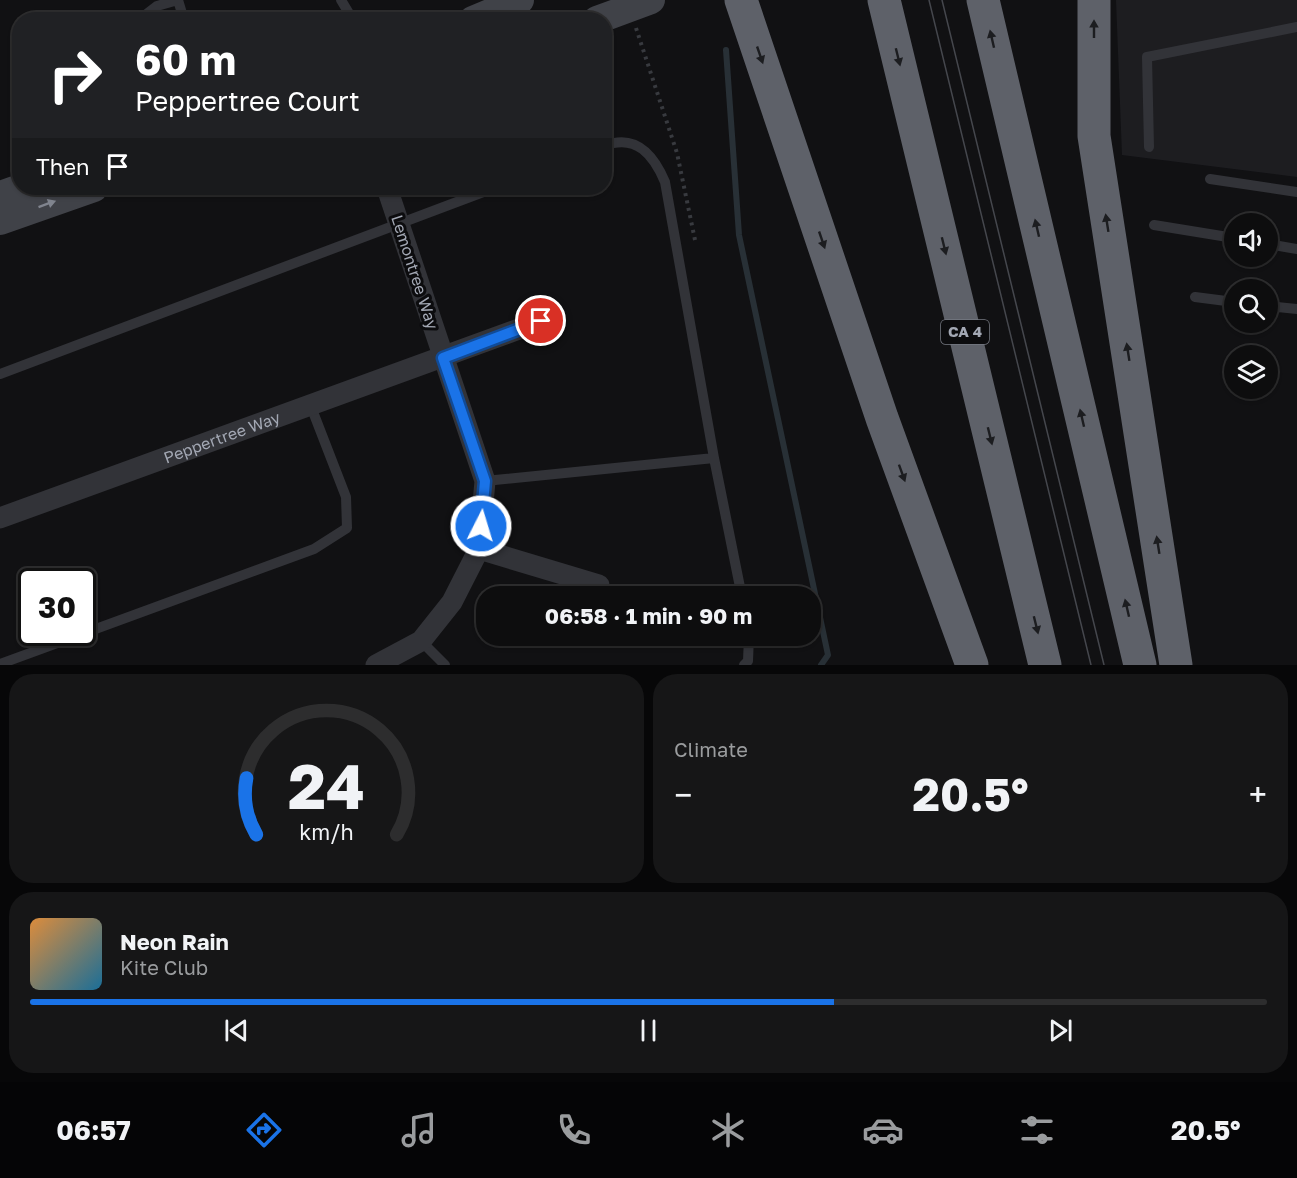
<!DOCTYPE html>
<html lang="en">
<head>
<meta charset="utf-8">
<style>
	:root { --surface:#0d0d0e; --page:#161617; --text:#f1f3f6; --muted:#9a9c9e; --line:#2d2d2e; --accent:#1a73e8 }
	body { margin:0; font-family:"Golos Text",sans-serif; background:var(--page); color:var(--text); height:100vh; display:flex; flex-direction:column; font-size:22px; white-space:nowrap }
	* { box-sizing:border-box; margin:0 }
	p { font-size:20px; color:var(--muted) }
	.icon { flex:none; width:33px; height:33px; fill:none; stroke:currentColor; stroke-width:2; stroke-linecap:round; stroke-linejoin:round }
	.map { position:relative; height:665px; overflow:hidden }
	.sheet { display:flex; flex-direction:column; gap:9px; padding:9px; background:#070708; flex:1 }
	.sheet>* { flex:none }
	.hud { position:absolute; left:12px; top:12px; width:600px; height:183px; border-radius:24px; box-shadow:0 2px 4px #0004,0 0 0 2px var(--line); background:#202124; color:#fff; overflow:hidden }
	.controls { position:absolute; left:1224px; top:213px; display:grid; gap:12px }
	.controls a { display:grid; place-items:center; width:54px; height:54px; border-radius:50%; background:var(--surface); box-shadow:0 2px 4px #0004,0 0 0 2px var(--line); font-size:30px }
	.speed { position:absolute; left:18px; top:568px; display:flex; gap:12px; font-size:30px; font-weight:700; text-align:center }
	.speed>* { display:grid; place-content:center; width:78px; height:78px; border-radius:50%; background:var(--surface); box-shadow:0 2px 4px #0004,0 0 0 2px var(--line); line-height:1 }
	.speed .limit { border:3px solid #111; border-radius:9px; background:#fff; color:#111 }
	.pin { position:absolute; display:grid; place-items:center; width:51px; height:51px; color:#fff; margin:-26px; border:3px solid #fff; border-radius:50%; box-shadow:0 2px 6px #0007 }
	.me { position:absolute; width:66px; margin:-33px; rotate:5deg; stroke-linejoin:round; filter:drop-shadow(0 0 4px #0008) }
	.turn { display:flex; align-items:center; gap:21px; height:126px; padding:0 24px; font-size:27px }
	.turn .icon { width:78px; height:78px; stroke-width:2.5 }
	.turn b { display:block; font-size:42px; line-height:51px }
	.then { display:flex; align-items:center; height:57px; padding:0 24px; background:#0003; gap:12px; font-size:22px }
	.big { font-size:45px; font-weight:700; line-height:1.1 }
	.sheet .widget { flex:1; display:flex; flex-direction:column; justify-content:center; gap:9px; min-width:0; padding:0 21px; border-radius:24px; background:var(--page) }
	.sheet .dial { align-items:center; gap:0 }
	.dial svg { height:156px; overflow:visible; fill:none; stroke:var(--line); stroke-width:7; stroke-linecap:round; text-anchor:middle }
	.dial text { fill:var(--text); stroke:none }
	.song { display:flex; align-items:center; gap:18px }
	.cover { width:72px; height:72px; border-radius:9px; background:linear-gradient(135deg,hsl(30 70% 55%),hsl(200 70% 35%)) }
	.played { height:6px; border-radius:3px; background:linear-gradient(90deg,var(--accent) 65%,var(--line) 65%) }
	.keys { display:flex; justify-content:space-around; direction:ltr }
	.heat { display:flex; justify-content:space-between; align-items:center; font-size:33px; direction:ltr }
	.sheet .tiles { flex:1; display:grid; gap:9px; grid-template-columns:1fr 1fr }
	.widget:last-child { grid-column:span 2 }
	.trip { position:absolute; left:476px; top:586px; width:345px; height:60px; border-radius:24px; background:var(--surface); box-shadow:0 2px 4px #0004,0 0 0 2px var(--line); font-weight:700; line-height:60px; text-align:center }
	.tab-bar { display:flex; height:96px; justify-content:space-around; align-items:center; background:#050506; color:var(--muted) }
	.tab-bar .icon { width:42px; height:42px }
	.tab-bar .on { color:var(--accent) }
	.tab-bar b { font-size:27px; color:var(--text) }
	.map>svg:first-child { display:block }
	.built { fill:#1d1d20 }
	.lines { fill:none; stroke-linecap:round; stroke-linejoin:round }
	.stream { stroke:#283036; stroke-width:6 }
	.path { stroke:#383a3f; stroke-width:4; stroke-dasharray:3 4.5; stroke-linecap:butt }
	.service { stroke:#323338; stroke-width:10 }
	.minor { stroke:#323338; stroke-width:21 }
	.secondary { stroke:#404248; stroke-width:28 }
	.motorway { stroke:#5e6169; stroke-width:33 }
	.tram { stroke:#45474d; stroke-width:1.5 }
	.oneway { fill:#1c1d20 }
	.oneway2 { fill:#80848e }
	.route-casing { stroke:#114b97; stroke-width:15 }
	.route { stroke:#1a73e8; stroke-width:10 }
	.labels { text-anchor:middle; stroke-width:6; stroke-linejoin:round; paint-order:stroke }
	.shield { fill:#0c0c0e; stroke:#767982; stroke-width:1.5 }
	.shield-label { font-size:15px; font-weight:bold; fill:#a3a8b4 }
	.street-label { font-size:16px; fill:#a3a8b4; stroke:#0c0c0e }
</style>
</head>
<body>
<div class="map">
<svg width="1297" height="665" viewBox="0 0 1297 665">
	<rect width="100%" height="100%" fill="#111113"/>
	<path class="built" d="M1116,0H1297V177L1122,155Z"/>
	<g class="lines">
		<path class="stream" d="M726,50L739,235L828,655L821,665"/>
		<path class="path" d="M636,28L677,153L695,240"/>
		<path class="service" d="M341,0L353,20
			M146,20L144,16L157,6L178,0L184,20
			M604,146C637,133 654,156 665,182L714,458L742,597
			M1149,147L1147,57L1297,27
			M1210,179L1297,192
			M1154,225L1234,238
			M1268,244L1297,249
			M1195,297L1234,302
			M1268,306L1297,309
			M0,374L494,188
			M485,481L714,458
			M421,641L445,665
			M0,664L314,549L347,528L346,497L310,404
			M744,665L748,661L749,636"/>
		<g class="minor">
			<path id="s1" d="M0,518L541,321"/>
			<path d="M479,549L599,585"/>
			<path d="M376,665L421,641L452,602L479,549L485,481L387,188"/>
		</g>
		<path class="secondary" d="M473,20L520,0
			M597,20L651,0
			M0,195L20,188
			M0,221L94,188"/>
		<path class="motorway" d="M741,0L882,418L972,665
			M884,0L1045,665
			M983,0L1140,665
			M1094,0V136L1176,665"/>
		<path class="tram" d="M929,0L1091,665
			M942,0L1104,665"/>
	</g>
	<defs><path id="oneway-solid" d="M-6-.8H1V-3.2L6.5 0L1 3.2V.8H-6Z" transform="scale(1.5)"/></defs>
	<g class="oneway">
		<use href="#oneway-solid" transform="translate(1094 29) rotate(-90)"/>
		<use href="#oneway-solid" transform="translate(992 39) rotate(-103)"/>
		<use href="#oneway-solid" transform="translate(760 55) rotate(71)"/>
		<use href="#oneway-solid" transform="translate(898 57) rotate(76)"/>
		<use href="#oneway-solid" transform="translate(1107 223) rotate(-99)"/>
		<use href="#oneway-solid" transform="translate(1037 228) rotate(-103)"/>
		<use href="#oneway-solid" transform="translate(822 240) rotate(71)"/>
		<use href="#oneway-solid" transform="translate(944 246) rotate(76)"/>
		<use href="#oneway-solid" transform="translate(1128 352) rotate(-99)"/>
		<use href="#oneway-solid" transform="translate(1082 418) rotate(-103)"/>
		<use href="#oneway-solid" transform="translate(990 436) rotate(76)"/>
		<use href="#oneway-solid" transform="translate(902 473) rotate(70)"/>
		<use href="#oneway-solid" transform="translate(1158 545) rotate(-99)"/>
		<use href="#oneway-solid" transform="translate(1127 608) rotate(-103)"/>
		<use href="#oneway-solid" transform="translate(1036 625) rotate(76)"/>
	</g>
	<use class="oneway2" href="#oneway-solid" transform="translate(47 204) rotate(-20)"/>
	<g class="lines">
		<g class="route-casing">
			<path id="route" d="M481,526L485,481L443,358L541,321"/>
		</g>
		<use href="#route" class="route"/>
	</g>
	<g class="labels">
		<rect class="shield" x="941" y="320" width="48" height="24" rx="4.5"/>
		<g class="shield-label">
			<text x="965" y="337">CA 4</text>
		</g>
		<g class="street-label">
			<text transform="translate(415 272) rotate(72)" y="6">Lemontree Way</text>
			<text dy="6" stroke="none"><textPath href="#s1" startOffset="236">Peppertree Way</textPath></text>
		</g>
	</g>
</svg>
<div class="controls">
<a><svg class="icon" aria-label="sound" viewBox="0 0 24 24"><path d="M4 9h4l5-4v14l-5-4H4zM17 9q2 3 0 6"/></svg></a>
<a><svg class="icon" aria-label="search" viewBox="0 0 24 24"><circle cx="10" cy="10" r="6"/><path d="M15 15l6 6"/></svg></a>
<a><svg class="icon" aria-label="layers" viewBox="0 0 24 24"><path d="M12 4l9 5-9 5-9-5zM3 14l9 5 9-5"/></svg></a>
</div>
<div class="speed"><div class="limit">30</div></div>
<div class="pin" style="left:541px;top:321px;background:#d93025"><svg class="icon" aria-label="arrive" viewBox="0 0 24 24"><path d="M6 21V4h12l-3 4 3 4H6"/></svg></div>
<svg class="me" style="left:481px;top:526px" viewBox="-20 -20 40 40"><circle r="17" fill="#1a73e8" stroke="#fff" stroke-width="3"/><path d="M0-11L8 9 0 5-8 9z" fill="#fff"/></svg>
<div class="trip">06:58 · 1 min · 90 m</div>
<div class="hud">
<div class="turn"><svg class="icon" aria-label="right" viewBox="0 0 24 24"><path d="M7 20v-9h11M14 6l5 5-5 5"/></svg><div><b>60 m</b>Peppertree Court</div></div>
<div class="then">Then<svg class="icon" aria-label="arrive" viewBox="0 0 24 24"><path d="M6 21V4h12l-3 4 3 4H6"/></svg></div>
</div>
</div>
<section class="sheet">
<div class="tiles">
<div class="widget dial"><svg viewBox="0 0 100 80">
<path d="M14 69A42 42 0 1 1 86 69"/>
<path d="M14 69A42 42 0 0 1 9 40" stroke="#1a73e8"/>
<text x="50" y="56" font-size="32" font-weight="700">24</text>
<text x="50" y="72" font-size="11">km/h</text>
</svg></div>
<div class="widget"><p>Climate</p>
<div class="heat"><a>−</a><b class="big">20.5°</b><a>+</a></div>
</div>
<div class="widget">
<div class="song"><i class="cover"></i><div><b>Neon Rain</b><p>Kite Club</p></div></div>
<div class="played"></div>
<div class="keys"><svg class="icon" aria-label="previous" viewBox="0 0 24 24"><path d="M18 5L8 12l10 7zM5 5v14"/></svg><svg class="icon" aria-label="pause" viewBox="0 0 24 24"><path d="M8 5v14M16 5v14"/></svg><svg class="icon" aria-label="next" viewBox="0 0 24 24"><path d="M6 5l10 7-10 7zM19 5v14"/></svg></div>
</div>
</div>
</section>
<nav class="tab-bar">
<b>06:57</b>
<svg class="icon on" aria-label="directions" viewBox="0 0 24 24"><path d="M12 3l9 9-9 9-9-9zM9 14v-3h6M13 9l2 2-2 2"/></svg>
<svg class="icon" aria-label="music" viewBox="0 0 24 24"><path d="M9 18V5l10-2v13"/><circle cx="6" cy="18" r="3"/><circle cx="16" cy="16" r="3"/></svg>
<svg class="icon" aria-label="phone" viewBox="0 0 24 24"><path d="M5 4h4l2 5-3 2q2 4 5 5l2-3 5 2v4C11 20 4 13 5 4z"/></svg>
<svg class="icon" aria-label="climate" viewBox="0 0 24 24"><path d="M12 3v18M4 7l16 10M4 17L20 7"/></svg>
<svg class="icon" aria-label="car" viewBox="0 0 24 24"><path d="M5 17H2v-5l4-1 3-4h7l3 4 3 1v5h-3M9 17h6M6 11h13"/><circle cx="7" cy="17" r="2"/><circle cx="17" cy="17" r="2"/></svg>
<svg class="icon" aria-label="filters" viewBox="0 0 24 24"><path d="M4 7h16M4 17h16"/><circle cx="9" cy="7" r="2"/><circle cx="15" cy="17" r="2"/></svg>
<b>20.5°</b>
</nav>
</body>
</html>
